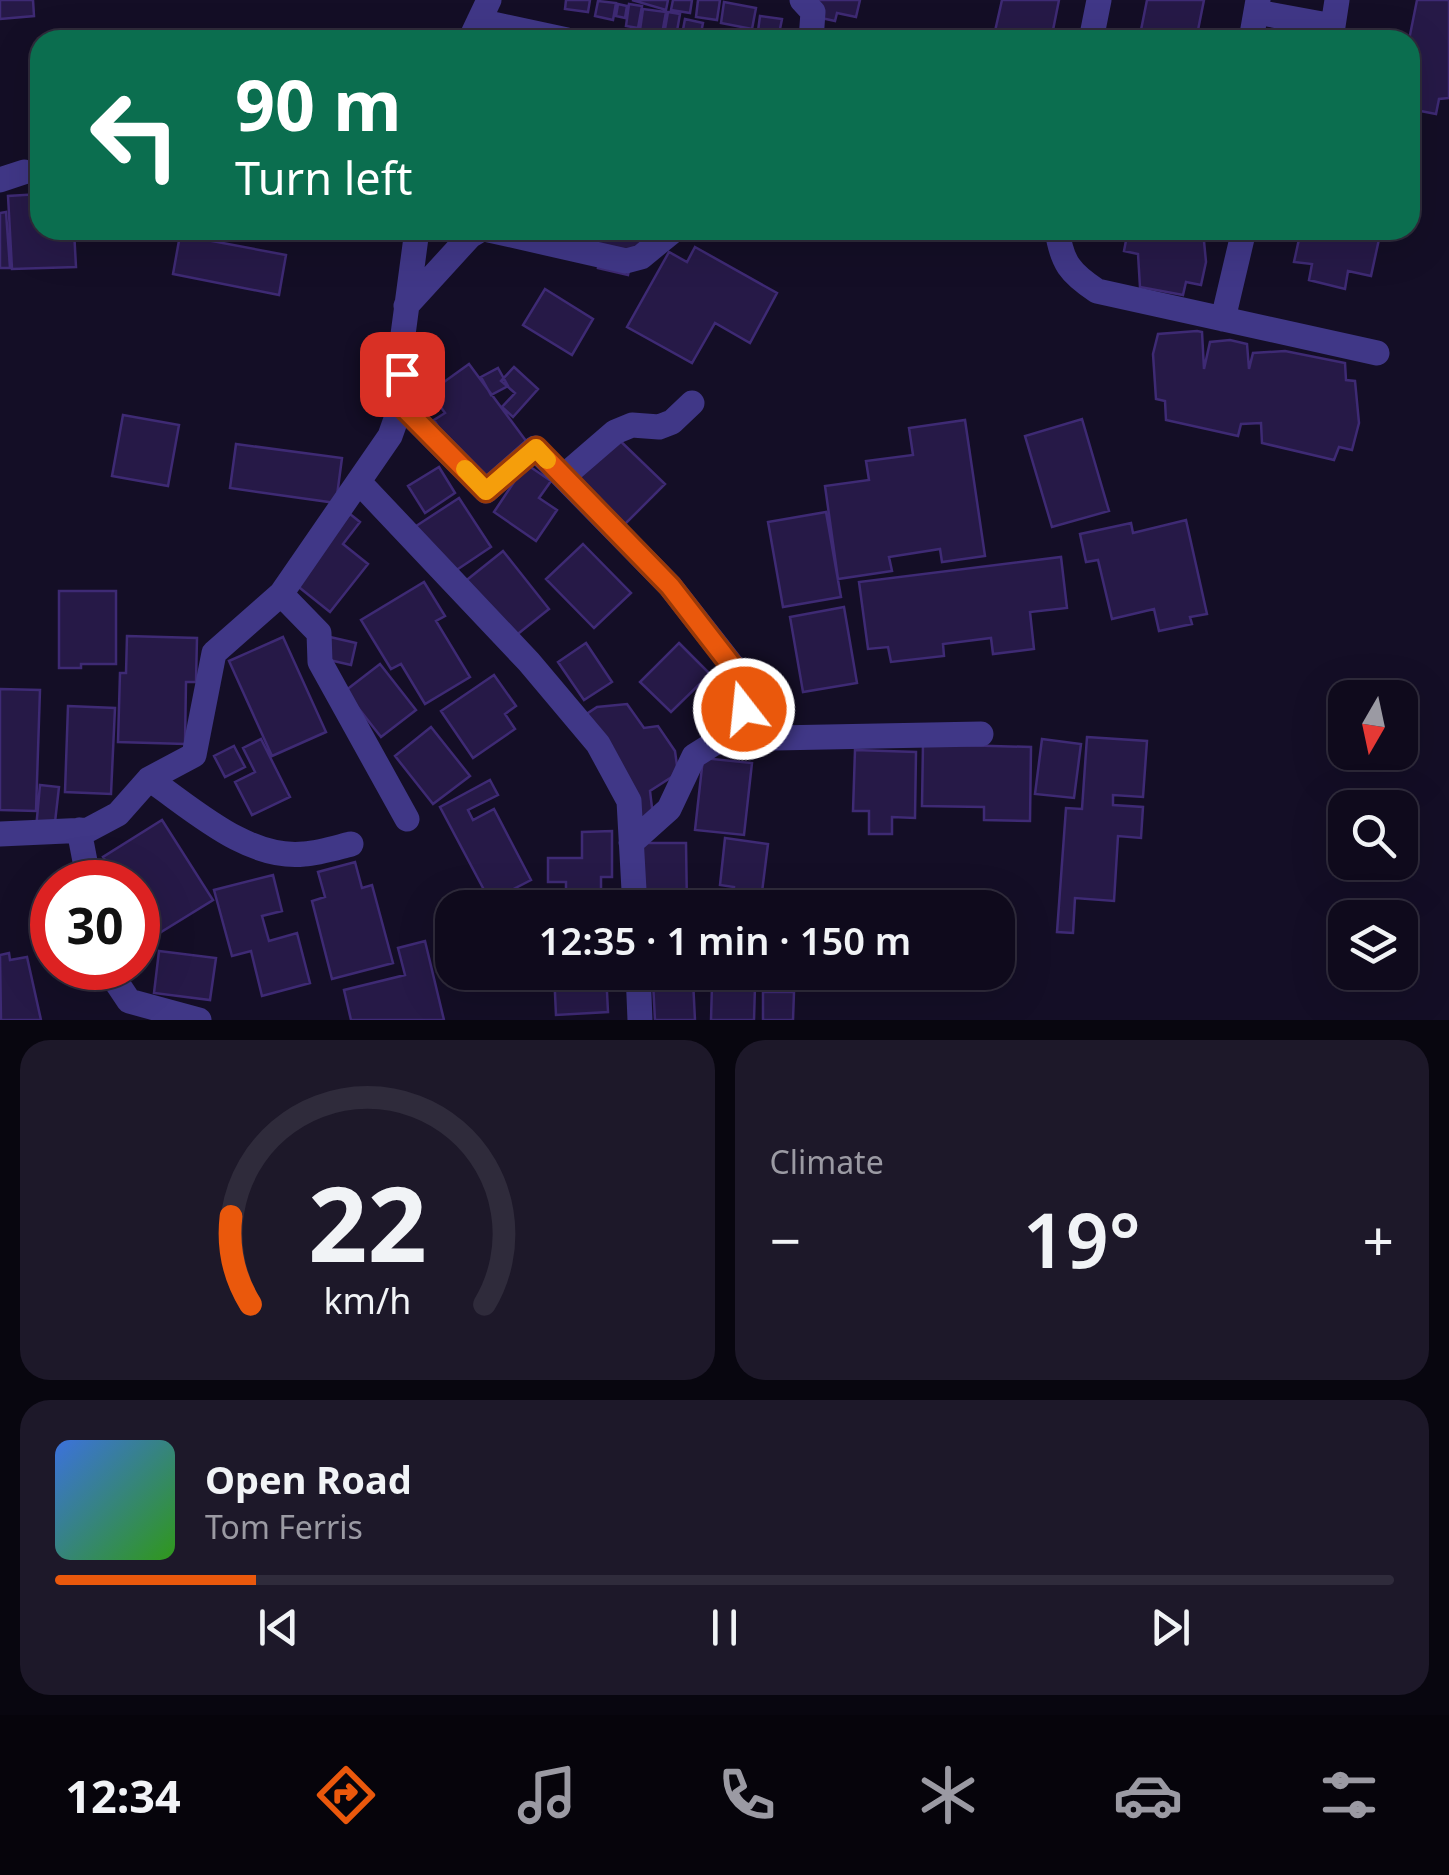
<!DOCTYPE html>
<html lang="en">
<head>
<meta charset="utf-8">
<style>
	:root { --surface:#0f0a1c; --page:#1d1829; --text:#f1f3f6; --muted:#9b9aa3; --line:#2f2b3b; --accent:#ea580c }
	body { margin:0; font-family:"Noto Sans",sans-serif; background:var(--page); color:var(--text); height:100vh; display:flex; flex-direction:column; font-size:38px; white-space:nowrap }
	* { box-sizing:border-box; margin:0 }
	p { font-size:32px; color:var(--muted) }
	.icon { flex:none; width:55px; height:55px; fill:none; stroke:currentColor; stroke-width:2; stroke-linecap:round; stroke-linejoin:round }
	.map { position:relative; height:1020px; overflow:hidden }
	.side { display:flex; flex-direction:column; gap:20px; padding:20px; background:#08060f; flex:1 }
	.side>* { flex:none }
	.banner { position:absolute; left:30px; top:30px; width:1390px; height:210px; border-radius:30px; box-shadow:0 10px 40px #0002,0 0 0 2px var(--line); background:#0b6e4f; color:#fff; overflow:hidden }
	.needle { width:65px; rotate:189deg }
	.fabs { position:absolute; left:1328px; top:680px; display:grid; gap:20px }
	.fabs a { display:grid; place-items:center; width:90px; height:90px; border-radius:20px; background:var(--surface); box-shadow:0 10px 40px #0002,0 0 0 2px var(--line); font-size:50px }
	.speed { position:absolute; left:30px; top:860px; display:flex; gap:20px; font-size:50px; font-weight:700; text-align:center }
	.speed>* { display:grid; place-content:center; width:130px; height:130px; border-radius:50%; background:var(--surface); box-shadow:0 10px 40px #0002,0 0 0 2px var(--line); line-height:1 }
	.speed .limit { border:15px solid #d22; background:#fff; color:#111 }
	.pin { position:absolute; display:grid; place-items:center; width:85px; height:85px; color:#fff; margin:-42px; border-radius:20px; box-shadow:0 5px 15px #0006 }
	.me { position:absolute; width:110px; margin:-55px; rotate:344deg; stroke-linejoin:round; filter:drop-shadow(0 0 8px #0008) }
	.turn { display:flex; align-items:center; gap:35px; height:210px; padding:0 40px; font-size:45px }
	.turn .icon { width:130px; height:130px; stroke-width:2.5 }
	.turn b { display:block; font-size:70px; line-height:85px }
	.big { font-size:75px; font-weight:600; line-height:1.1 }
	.side .card { flex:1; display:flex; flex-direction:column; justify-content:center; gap:15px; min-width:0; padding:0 35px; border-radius:30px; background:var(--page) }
	.side .dial { align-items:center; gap:0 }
	.dial svg { height:260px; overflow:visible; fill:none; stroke:var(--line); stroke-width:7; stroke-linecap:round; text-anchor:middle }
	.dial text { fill:var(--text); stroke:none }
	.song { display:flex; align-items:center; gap:30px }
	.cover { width:120px; height:120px; border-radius:15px; background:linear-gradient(135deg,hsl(220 70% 55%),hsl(110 70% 35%)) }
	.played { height:10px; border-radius:5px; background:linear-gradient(90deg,var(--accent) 15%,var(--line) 15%) }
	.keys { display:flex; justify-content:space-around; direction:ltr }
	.heat { display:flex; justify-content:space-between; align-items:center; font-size:55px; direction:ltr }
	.side .tiles { flex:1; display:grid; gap:20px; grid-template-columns:1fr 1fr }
	.card:last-child { grid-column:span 2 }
	.trip { position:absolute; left:435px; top:890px; width:580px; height:100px; border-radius:30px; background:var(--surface); box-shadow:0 10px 40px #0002,0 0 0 2px var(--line); font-weight:600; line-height:100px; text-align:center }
	.tab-bar { display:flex; height:160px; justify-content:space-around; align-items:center; background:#06040b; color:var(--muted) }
	.tab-bar .icon { width:70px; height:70px }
	.tab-bar .on { color:var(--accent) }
	.tab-bar b { font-size:45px; color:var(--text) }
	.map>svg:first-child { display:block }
	.building { fill:#261947; stroke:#3e2a74; stroke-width:2.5 }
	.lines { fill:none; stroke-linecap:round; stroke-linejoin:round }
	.street { stroke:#403787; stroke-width:25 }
	.route-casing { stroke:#983908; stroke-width:25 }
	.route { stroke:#ea580c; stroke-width:18 }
	.slow { stroke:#f59e0b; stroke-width:18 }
</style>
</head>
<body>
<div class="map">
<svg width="1449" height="1020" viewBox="0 0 1449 1020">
	<rect width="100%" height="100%" fill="#140e26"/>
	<path class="building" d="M0,0H33L34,16L0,19Z
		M566,0H590L588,12L565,9Z
		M632,0H668L666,10Z
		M673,0H692L690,13L671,10Z
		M698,0H720L717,20L696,17Z
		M815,0H860L856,17L837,13L835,21L812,16Z
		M1002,0H1059L1051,40H993Z
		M1147,0H1204L1196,40H1139Z
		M1417,0H1449V98L1439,99L1436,114L1410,109L1409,40Z
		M598,1L616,3L613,20L595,16Z
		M724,2L756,8L752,29L721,23Z
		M618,4L627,6L625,18L616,16Z
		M629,4L642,6L638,28L626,26Z
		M643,9L666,12L662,34L640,30Z
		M668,12L680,14L677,31L665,29Z
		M760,16L782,19L779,34L758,31Z
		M685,19L703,23L700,38L682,35Z
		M40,194V230H74L76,267L12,269L8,196Z
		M6,212L10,268H0V213Z
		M469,230H647L640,260L632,258L628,275L598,268L601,255Z
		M1128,230H1214L1212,240L1204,241L1206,262L1201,285L1186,282L1183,295L1140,287L1138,254L1124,251Z
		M1301,230H1381L1371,276L1348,271L1345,289L1309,280L1312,264L1294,262Z
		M180,235L286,255L279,295L173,274Z
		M695,247L777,293L750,343L715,323L692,363L627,327L669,252L687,262Z
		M545,289L593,319L572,355L523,325Z
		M1197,331L1202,332L1204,369L1210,342L1230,340L1247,344L1249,369L1253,353L1285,351L1345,363L1346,380L1355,381L1359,423L1352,450L1339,447L1334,460L1262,443L1261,423L1241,424L1238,436L1166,420L1165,401L1156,399L1153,354L1158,334Z
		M469,364L532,449L477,489L434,420L445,413L430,392Z
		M514,367L538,389L513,417L502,407L515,393L501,381Z
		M498,368L508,386L491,395L481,377Z
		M123,415L179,425L168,486L112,476Z
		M1082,419L1109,511L1052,527L1025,436Z
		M965,420L985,556L942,562L940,549L889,557L892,571L838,579L825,486L869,480L866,461L913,455L909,428Z
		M612,433L665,484L620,529L567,478Z
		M236,444L342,458L336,503L230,488Z
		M526,464L551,481L539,498L557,510L536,541L494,512Z
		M439,467L455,493L425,513L408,486Z
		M459,498L491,547L446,577L413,528Z
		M826,512L841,597L783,607L768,522Z
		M350,514L360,522L343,544L368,564L330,612L295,584Z
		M1186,520L1207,614L1190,617L1192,624L1159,631L1154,609L1112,619L1098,560L1086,562L1080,534L1131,523L1133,533Z
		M583,544L631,593L594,628L546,579Z
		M503,551L549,609L509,641L463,583Z
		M1061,557L1067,608L1030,612L1034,649L993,654L991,638L943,644L944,656L891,662L888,647L868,649L859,582Z
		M424,582L445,616L436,621L470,677L425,704L401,664L391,669L361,620Z
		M59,591H116V664H81V668H59Z
		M844,607L857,683L803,692L790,617Z
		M127,636L197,638L196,682H186L185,744L118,742L120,673H126Z
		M283,637L326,732L272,756L229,661Z
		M330,637L356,643L351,665L325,659Z
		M586,643L612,682L584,700L558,662Z
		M679,643L710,674L671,712L640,682Z
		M380,664L416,710L381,737L345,691Z
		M494,675L516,706L505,714L515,729L473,758L441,711Z
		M0,689L40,690L36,811L0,810Z
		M627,704L644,728L658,726L675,751L678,773L650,791L653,816L644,823L582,717L597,707Z
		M68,706L115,708L111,794L65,792Z
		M431,727L470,776L433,804L395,756Z
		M1087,737L1147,741L1143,797L1113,795V805L1143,807L1141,838L1118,836L1114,901L1075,898L1073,933L1057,932L1066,808L1082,809Z
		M261,739L290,797L252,815L235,782L255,772L243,748Z
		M1042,739L1081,744L1074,798L1035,794Z
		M923,744L1031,747L1030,821L984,820V807L922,806Z
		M234,746L245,767L225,777L214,756Z
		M855,750L916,752L915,818L892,817V834H869V811H853Z
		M703,758L752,763L744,835L695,830Z
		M490,780L498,795L468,810L473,820L494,809L531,880L490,901L440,807Z
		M40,785L59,787L54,831L36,829Z
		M162,820L213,900L153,937L138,912V882H119L103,857Z
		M612,831V877H601V894H616V908H566V882H548V858H582V832Z
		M725,838L768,844L760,908H732L734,887L720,885Z
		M640,843H686L687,908H639Z
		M355,862L362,888L372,885L393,963L332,979L312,901L325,897L318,872Z
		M273,875L282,911L262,916L269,941L297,933L310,983L262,996L251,951L232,956L214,890Z
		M425,941L444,1020H351L344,990L405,975L398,948Z
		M159,951L216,958L210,1000L154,993Z
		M9,953L10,960L27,957L41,1020H1L0,955Z
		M554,972H606L608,1012L556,1015Z
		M651,972H718V975H651Z
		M693,980L695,1020H655L653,982Z
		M712,985L755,986L754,1020H711Z
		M763,992H794L793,1020H763Z"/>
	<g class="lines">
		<path class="street" d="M802,0L813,12L811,40
			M1256,12L1333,26L1337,0
			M479,21L567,40
			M470,40L489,0
			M1091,40L1099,0
			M1251,40L1258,0
			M0,180L24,172
			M489,230L626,261L641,257L674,230
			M1057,230C1062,263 1070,273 1097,291L1377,353
			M406,306L470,236L480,230
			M1223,319L1244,230
			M401,405L486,491L535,448L670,586L738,673L746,691L744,709L721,739L694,756L669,809L631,843
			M564,476L615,432L632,425L659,427L672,422L692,403
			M359,482L529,662L598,744L629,801L635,908
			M281,594L319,633L320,662L407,819
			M721,739L981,734
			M149,779C192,808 247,860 304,854C319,853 335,848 351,844
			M79,830L89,882
			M0,834L88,830L118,814L149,779L194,755L214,653L281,594L390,436L401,405L402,342L417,230
			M107,968L129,1001L199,1020
			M638,972L640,1020"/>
	</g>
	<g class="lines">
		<g class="route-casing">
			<path id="route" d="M402,374L401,405L486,491L536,448L670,586L738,674L746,691L744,709"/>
		</g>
		<use href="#route" class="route"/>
		<path class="slow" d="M465,469L486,491L536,448L547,460"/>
	</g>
</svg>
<div class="fabs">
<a><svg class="needle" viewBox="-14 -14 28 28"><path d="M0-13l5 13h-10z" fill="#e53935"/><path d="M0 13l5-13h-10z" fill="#9b9aa3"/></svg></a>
<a><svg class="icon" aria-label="search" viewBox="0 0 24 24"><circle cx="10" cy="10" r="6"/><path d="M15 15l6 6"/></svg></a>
<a><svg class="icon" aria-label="layers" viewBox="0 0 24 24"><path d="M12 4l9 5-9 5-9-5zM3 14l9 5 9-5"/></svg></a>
</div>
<div class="speed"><div class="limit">30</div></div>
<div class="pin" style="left:402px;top:374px;background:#d93025"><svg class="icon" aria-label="arrive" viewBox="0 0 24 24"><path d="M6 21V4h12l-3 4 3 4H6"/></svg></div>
<svg class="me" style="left:744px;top:709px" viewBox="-20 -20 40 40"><circle r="17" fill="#ea580c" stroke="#fff" stroke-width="3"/><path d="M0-11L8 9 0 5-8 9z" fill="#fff"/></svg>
<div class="trip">12:35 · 1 min · 150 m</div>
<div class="banner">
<div class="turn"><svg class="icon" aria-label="left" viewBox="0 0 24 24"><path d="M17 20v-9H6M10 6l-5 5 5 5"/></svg><div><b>90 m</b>Turn left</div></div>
</div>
</div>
<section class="side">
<div class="tiles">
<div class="card dial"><svg viewBox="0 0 100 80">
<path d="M14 69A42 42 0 1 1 86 69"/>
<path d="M14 69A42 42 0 0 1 8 42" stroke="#ea580c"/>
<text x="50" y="56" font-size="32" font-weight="700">22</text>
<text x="50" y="72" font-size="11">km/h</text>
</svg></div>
<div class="card"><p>Climate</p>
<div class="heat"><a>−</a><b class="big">19°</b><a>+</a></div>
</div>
<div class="card">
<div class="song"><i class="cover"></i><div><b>Open Road</b><p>Tom Ferris</p></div></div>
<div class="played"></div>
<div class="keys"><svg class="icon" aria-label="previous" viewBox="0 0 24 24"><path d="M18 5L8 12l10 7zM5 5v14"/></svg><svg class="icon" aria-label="pause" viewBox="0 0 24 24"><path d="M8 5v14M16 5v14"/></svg><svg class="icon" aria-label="next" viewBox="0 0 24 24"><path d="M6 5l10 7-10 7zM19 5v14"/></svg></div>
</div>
</div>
</section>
<nav class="tab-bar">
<b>12:34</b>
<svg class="icon on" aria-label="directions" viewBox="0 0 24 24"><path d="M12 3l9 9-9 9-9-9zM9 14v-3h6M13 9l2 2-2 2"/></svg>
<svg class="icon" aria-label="music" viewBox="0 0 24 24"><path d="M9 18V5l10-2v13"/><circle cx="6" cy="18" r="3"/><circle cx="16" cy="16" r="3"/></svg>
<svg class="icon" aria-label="phone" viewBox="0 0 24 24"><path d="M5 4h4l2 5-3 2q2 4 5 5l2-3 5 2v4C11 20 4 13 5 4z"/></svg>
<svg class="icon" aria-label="climate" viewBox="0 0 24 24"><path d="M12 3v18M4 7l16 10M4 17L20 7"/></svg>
<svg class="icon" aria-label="car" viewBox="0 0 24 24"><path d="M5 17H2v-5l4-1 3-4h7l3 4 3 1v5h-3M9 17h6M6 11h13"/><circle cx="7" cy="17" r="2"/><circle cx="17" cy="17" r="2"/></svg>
<svg class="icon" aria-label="filters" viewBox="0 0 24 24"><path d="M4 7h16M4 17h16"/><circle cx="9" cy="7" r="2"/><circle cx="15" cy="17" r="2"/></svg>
</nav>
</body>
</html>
